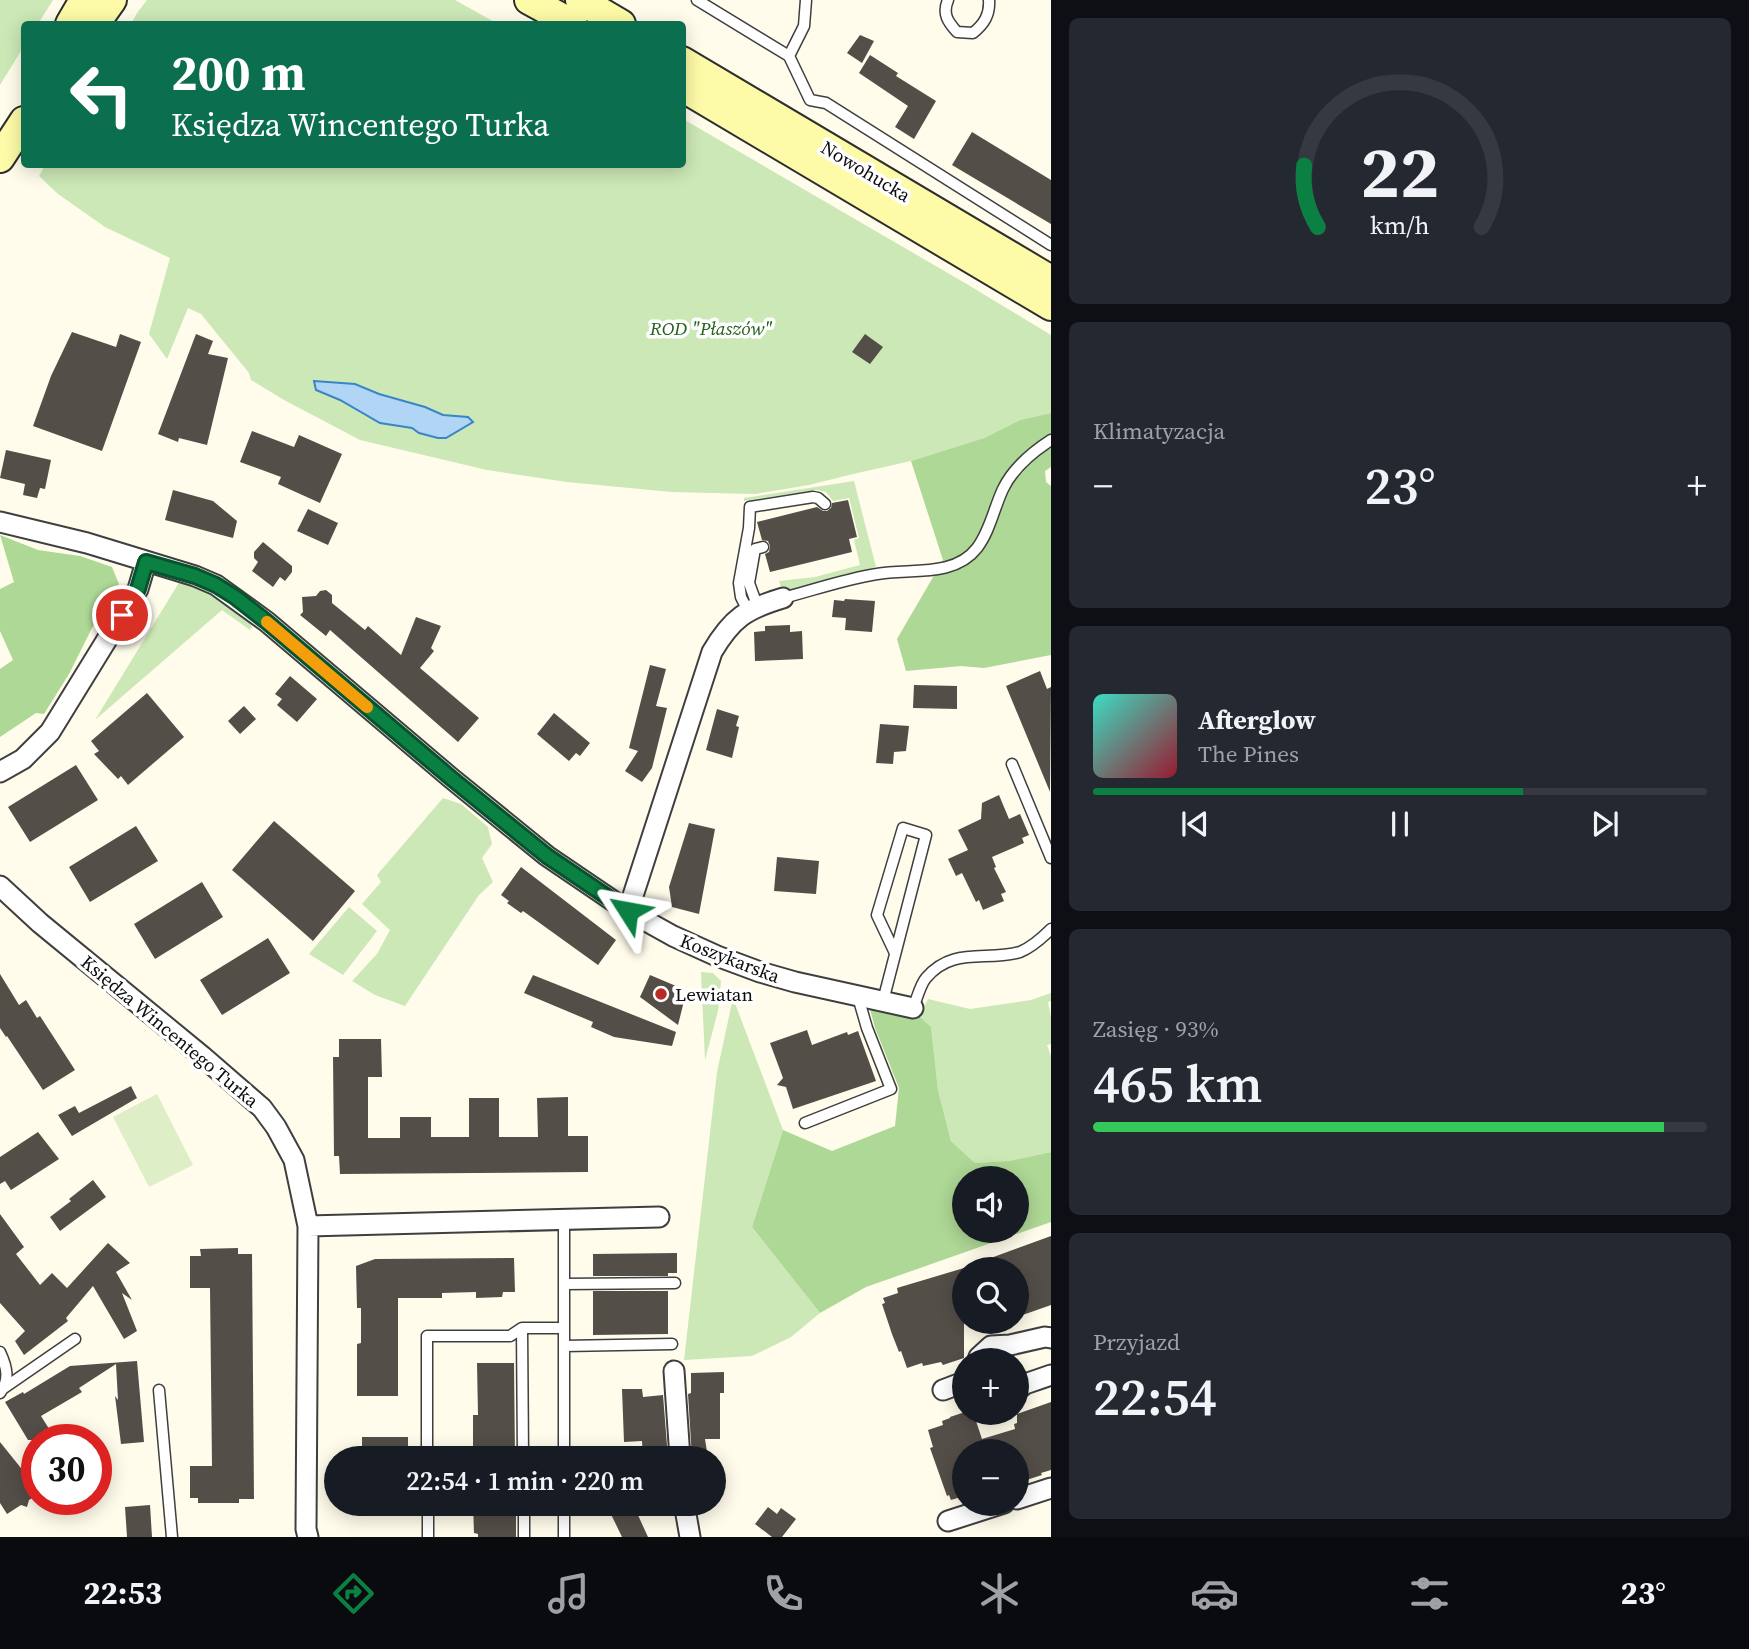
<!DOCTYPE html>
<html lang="pl">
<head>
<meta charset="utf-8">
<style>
	:root { --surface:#171b24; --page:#242831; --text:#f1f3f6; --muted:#9ea1a6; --line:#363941; --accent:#0b8043 }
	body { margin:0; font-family:"Source Serif 4",serif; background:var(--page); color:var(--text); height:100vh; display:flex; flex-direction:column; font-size:26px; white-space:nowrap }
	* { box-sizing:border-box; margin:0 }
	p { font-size:23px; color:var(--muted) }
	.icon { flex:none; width:38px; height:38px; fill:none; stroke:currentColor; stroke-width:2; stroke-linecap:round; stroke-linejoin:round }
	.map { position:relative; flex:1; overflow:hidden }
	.sheet { display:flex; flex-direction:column; gap:18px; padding:18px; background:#0d0f14; width:698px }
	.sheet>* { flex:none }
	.guide { position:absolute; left:21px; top:21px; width:665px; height:147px; border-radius:7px; box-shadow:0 4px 18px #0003; background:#0b6e4f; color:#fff; overflow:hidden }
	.buttons { position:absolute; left:952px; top:1166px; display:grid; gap:14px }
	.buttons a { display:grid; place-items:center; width:77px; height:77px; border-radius:50%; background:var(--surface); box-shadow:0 4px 18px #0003; font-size:35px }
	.speed { position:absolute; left:21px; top:1424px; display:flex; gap:14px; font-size:35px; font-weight:700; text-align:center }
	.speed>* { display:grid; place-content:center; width:91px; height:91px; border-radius:50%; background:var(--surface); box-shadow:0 4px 18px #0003; line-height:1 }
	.speed .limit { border:10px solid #d22; background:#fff; color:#111 }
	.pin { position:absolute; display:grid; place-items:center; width:60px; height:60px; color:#fff; margin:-30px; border:4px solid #fff; border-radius:50%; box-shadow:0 2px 7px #0007 }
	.me { position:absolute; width:77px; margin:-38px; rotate:304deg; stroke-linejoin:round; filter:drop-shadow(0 0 5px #0008) }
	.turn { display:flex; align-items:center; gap:24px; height:147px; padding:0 35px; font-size:32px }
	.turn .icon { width:91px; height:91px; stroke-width:2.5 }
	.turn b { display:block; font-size:49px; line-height:60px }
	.big { font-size:52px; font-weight:600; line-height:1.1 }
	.sheet .tile { flex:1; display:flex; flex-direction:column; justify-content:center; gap:10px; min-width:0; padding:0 24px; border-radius:10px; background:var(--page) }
	.sheet .dial { align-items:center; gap:0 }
	.dial svg { height:182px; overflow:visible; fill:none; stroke:var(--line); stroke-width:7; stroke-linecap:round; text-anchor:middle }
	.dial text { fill:var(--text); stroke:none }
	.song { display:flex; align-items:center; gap:21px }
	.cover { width:84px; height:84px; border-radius:10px; background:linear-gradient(135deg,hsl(170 70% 55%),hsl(350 70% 35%)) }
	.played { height:7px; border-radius:4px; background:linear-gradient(90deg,var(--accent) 70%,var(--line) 70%) }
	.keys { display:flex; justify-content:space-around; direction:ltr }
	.heat { display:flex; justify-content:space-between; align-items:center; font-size:38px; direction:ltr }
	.charge { height:10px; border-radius:5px; background:linear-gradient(90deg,#34c759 93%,var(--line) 0) }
	.trip { position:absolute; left:324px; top:1446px; width:402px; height:70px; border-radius:35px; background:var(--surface); box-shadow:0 4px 18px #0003; font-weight:600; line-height:70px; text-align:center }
	.menu { display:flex; height:112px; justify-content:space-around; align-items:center; background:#090b0e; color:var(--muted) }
	.menu .icon { width:49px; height:49px }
	.menu .active { color:var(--accent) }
	.menu b { font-size:32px; color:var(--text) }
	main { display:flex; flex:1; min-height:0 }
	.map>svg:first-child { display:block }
	.green { fill:#cce8b6 }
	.forest { fill:#aed895; fill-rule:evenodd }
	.pitch { fill:#deefc7 }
	.water { fill:#b1d6f5; stroke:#3985ca; stroke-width:2 }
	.building { fill:#544e48 }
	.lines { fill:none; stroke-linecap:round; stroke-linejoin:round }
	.lane-casing { stroke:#3f3f3f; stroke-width:13 }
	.street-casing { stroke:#3f3f3f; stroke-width:23 }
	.secondary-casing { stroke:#2e2e2e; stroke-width:32 }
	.lane { stroke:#fff; stroke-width:10 }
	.street { stroke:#fff; stroke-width:19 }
	.secondary { stroke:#fdfba7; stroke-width:28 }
	.route-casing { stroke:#07532c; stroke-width:18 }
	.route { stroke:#0b8043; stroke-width:12 }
	.slow { stroke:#f59e0b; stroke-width:12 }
	.poi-dot { fill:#b82c27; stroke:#fff; stroke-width:2.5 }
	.labels { text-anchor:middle; stroke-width:7; stroke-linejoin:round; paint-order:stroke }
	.street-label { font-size:19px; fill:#0c0c0c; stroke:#fff }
	.park-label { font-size:19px; font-style:italic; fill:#27611e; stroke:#fff }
	.poi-label { font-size:19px; fill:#0c0c0c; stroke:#fff; text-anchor:start }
</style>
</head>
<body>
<main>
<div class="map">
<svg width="1051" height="1537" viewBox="0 0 1051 1537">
	<rect width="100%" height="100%" fill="#fffceb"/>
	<path class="green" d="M0,0H53L38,24H24V46L0,85Z
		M147,0H455L498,24H131L137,13Z
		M683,119L965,283L1051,335V413L1020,420L984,438L911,461L853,474L809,485L755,494L671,492L567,482L487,470L360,440L284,400L251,380L249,373L201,314L188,308L167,359L149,334L170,258L105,227L58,194L39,176L46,164H682Z
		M854,481L876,567L783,594L779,581L815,577L860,565L854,540L859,538L849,498L833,501L826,492L816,490L744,501V498Z
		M180,581C200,590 242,606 252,627L250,630L222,610L95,720Z
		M443,798L461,804L488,827L492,844L482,858L493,882L479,895L405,1006L375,995L352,981L377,954L390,930L362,904L381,882L377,875Z
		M349,907L377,931L343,975L309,954Z
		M701,972L713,973L721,981L718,1011L705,1060Z
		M1051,993V1001L1048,1002L1051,1017V1044L1047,1045L1051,1056V1152L1009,1161L975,1163L951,1141L938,1090L931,1028L920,1017L928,999L970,1009L1031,1000Z
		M733,998L783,1130L752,1227L820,1313L791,1337L752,1356L684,1360L717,1072Z"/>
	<path class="forest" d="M1051,413V467L1045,471L1046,482L1051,486V655L984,668L961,666L906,671L897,639L943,560L911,461L984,438L1020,420Z
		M0,535L38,550L80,556L112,567L119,584L92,628L69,674L44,714L36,713L0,737V669L13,660L0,631V589L14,582Z
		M870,1009L920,1017L931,1027L938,1090L951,1141L975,1163L1009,1161L1051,1152V1222L866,1287L820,1313L752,1227L783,1130L832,1151L895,1126L899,1088L875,1028ZM964,1178H1017V1230H964Z"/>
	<path class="pitch" d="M157,1094L193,1165L149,1187L113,1117Z"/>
	<path class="water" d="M314,381L355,384L379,394L425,407L443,415L468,417L473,422L446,438H438L419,433L412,428L380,423L340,400L316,390Z"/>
	<path class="building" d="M860,35L874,41L862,63L847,53Z
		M870,55L898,73L896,76L936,101L914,139L895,127L908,106L859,73Z
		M972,132L1051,180V224L952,165Z
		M72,332L116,347L120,334L141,342L102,451L33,426L51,376Z
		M196,334L213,341L208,354L228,358L207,445L179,438L178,442L158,434Z
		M865,334L883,347L870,364L852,352Z
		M252,431L294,447L299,435L342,454L320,503L278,484L281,477L240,462Z
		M6,450L51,460L45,489L40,488L37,498L23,495L25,484L0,478Z
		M173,490L213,501L237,521L233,538L165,520Z
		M848,500L857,537L849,539L852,552L770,572L765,554L769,552L770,546L768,541L762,540L757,522L817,507L823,511H827L831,508L832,503Z
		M308,509L338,523L328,545L297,531Z
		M263,542L292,566V572L285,581L280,577L273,587L252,571L258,562L254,558V552Z
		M326,590L332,595V603L365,630L368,626L401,655L416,617L441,626L431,648L434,651L420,668L479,718L458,742L330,630L326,636L300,615L303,612L302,597L316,596L320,591Z
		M845,599L875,601L872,632L845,630L846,618L832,617L834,600L844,601Z
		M790,625V632L802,631L803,659L755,661L754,632L765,631V626Z
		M650,665L666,669L656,706L667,708L652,768L642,782L625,771L638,751L629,748Z
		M1040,671L1047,689L1051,687L1050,792L1006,686Z
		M290,676L317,699L297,722L277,705L282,699L275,694Z
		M914,685L957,686V709L913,708Z
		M147,693L184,737L128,785L121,776L118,779L94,754L99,751L91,741Z
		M244,706L256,719L240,734L228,721Z
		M717,709L739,716L736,726L739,727L732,758L706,750Z
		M554,713L590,743L580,756L576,753L569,761L537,734Z
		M880,724L909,726L906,751L894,752L893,764L876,763Z
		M76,765L98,800L30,842L8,807Z
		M999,795L1009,819L1020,814L1029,835L1022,838L1024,843L992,857L996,867L994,868L1006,892L1001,894L1004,901L983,910L979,900L976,902L962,873L956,876L948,859L968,850L958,830L981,819L982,803Z
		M274,821L355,891L313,941L232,870Z
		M689,823L715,829L699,914L672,907L669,887Z
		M136,826L158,861L90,902L69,867Z
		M777,857L819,861L816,894L774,891Z
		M521,867L616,940L598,965L523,911L521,913L507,903L509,901L501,895Z
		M202,882L223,917L155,959L134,924Z
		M268,938L290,973L222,1015L200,980Z
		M0,974L19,1005L26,1000L37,1018L40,1016L75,1070L43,1090L7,1036L6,1037L0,1028Z
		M533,975L676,1032L672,1046L614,1037L591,1027L593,1022L524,993Z
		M650,975L676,986L684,1001L678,1025L640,997Z
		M807,1030L812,1045L847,1032L848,1035L858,1031L876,1081L793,1109L786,1087L777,1085L783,1078L770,1043Z
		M339,1039H381L382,1077H368V1138H400V1117H431V1137H469V1098H499V1137H538L537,1098L568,1097V1136H588V1172L340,1174L339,1156H334L333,1057H339Z
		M131,1086L137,1098L72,1136L58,1115L75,1106L79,1113Z
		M38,1132L59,1159L11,1190L5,1181L0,1184V1157Z
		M93,1180L106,1197L60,1231L50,1217L71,1201L69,1199Z
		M0,1214L24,1247L16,1254L40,1285L52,1273L67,1288L108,1243L130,1263L116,1272L132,1300L122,1293L137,1331L124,1339L93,1286L66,1318L68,1321L24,1355L15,1341L25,1331L0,1303Z
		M1051,1236V1305L1017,1317V1269H969V1266Z
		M238,1248V1254H252L254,1499H239V1503H198V1498H190V1466H212L210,1288H190V1256H201L200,1249Z
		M677,1253V1273H668V1276H593V1254Z
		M514,1258L515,1292H503L502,1297L476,1298V1292L442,1293V1298H398V1396H357V1344L361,1343V1308H357L356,1266L375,1259Z
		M964,1268V1358L943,1365L941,1362L923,1366L922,1363L907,1368L901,1351L899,1352L892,1334L882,1304L885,1303L883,1298L898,1293L897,1288Z
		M593,1291H668V1334L593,1335Z
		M137,1361L144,1442L121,1444L115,1396L118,1400L116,1364L79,1388L82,1392L41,1416L56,1440H28L5,1402L23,1392L24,1394L70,1366Z
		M477,1363H514L515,1458H473V1415H478Z
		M724,1372V1393H720V1439H705L708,1458H692L688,1394L691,1393V1373Z
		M622,1389H642L643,1397L663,1395L668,1458H643L642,1441L624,1442Z
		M1051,1402V1470L1041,1473L1042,1475L1017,1483V1451H964V1496L951,1500L949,1495L947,1496L930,1448L933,1447L928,1430L943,1425L942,1421L950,1418V1417L965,1412H973L982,1439L1015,1429L1014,1424L1017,1423V1414Z
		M362,1437H408V1457L362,1458Z
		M0,1442L37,1488V1495L29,1500L27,1507L21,1505L7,1514L0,1503Z
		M473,1503H516V1537H478V1534L474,1533Z
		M619,1503H626L632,1515L637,1513L648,1537H622L608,1508Z
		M150,1505L152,1537H127L125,1507Z
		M768,1507L777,1514L781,1508L796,1519L782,1537H772L755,1524Z"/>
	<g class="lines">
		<g class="lane-casing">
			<path id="lane" d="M697,0L789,56L810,100L826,103L1051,245
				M948,0C942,14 948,22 957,32L973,33C984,24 990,15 989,0
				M789,56L804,26L806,0
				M783,598C814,590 845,579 877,574C909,568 954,578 977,548C990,531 994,508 1003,489C1013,468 1031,453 1051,440
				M757,605L749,583L755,549L763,547
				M748,611L741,597L739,583L749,528L750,507L813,497L818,498L825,504
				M1012,764L1051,858
				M883,1001L926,835L903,828L877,915L895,953
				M913,1008C917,999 920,985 926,978C953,946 986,962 1020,952C1032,947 1042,938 1051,929
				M805,1123L891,1089L867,1028L858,997
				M564,1220V1458
				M564,1284L675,1283
				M522,1328L523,1458
				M564,1346L672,1344
				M0,1352C7,1367 10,1380 0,1393
				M4,1388L75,1339
				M159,1390L172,1537
				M427,1458V1336H510L522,1328H564
				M428,1503V1537
				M524,1503V1537
				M564,1503V1537"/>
		</g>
		<g class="street-casing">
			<path id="street" d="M0,522L87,543L195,576L216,585L267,622L451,778L547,856L628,911L673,936L717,956L760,972L795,982L913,1008
				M0,772L23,759L50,732L138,589L146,562
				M0,886L40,923L202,1056L262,1108L276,1127L294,1160L308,1226L306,1529L308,1537
				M628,911L712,652C732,618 746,609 783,598
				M308,1226L659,1217
				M978,1360L979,1357L991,1346L1010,1345L1045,1337L1051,1338
				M674,1371L680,1458
				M943,1390L964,1382
				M1017,1390L1025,1384L1051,1375
				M1017,1499L1051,1488
				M684,1503L690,1537
				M948,1521L1004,1503"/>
		</g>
		<g class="secondary-casing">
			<path id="secondary" d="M529,0L573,24
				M580,0L621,24
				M70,24L84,0
				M95,24L112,0
				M682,61L1051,280
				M682,87L1051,306
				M0,158L24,121"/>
		</g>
		<use href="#lane" class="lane"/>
		<use href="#street" class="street"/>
		<use href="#secondary" class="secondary"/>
	</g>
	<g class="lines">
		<g class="route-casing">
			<path id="route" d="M122,615L138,589L146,562L195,576L216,585L235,597L267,622L451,778L526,839L547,856L628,911"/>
		</g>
		<use href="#route" class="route"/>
		<path class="slow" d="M267,622L367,707"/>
	</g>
	<circle class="poi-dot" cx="661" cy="994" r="7"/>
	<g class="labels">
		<g class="street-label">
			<text transform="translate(866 171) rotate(31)" y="7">Nowohucka</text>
			<text transform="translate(730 958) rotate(21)" y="7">Koszykarska</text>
			<text transform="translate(170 1031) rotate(40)" y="7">Księdza Wincentego Turka</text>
		</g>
		<g class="park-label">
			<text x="711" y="335">ROD "Płaszów"</text>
		</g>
		<g class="poi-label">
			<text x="675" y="1001">Lewiatan</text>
		</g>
	</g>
</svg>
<div class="buttons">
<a><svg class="icon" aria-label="sound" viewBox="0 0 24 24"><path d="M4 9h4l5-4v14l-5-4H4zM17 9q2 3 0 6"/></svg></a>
<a><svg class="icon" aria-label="search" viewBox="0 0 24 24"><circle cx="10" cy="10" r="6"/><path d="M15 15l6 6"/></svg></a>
<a>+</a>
<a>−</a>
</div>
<div class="speed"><div class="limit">30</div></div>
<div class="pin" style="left:122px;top:615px;background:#d93025"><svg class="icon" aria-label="arrive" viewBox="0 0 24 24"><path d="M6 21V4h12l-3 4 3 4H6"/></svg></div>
<svg class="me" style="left:628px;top:911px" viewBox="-20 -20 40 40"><path d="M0-17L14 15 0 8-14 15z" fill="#0b8043" stroke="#fff" stroke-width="4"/></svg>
<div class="trip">22:54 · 1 min · 220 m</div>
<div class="guide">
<div class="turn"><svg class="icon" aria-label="left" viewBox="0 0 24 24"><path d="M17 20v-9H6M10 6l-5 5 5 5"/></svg><div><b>200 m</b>Księdza Wincentego Turka</div></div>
</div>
</div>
<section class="sheet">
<div class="tile dial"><svg viewBox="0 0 100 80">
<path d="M14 69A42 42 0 1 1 86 69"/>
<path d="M14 69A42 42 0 0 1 8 42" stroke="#0b8043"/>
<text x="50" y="56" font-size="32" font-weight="700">22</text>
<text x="50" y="72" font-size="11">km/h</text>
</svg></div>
<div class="tile"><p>Klimatyzacja</p>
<div class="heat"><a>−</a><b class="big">23°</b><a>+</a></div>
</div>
<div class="tile">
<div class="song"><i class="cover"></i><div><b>Afterglow</b><p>The Pines</p></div></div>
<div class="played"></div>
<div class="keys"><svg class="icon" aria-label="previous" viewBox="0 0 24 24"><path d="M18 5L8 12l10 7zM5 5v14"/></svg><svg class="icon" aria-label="pause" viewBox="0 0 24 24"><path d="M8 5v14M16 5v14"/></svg><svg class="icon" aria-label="next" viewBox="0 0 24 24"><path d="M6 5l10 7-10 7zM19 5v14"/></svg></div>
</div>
<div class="tile"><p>Zasięg · 93%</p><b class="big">465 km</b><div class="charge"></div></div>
<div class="tile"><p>Przyjazd</p><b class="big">22:54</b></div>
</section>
</main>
<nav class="menu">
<b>22:53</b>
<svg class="icon active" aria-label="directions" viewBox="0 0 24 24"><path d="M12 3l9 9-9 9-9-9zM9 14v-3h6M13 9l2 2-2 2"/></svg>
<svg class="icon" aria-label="music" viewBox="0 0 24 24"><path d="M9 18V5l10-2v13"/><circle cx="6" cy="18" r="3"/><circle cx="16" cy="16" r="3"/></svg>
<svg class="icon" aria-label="phone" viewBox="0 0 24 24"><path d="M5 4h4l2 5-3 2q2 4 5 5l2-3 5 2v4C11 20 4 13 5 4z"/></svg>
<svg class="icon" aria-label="climate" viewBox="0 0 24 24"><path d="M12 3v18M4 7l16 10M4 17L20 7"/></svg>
<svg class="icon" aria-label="car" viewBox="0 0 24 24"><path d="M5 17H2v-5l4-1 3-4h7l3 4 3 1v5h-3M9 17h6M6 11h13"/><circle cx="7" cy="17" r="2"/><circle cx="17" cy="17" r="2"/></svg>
<svg class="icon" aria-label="filters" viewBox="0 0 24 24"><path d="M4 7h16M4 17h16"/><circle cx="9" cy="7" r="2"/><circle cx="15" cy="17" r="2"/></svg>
<b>23°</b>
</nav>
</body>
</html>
